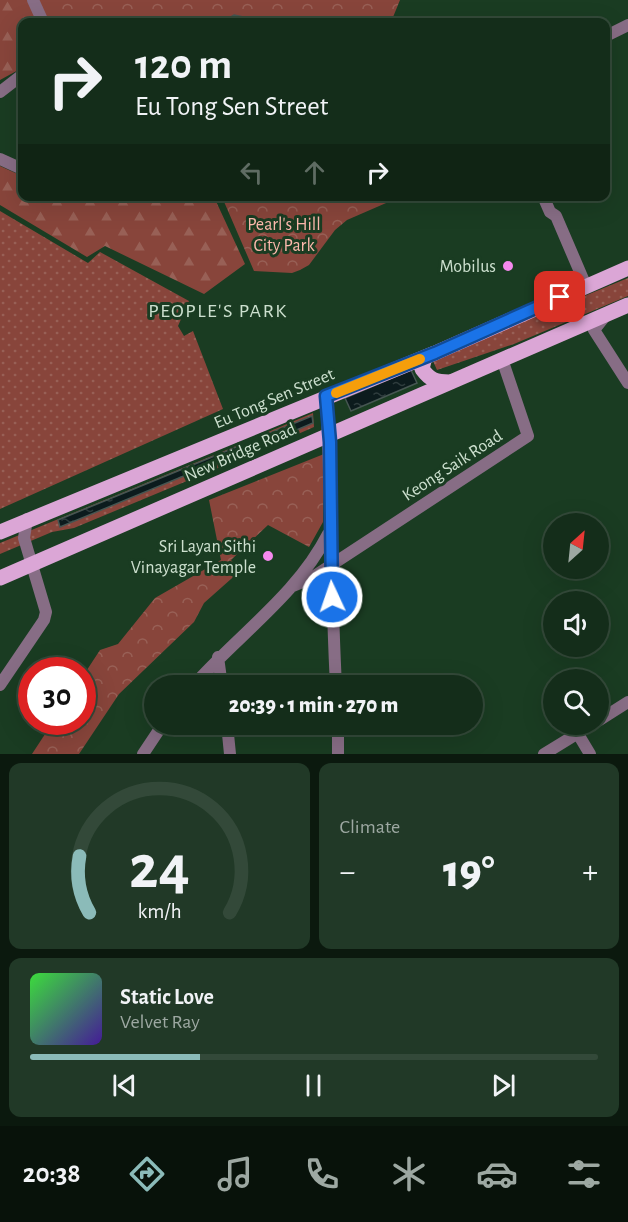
<!DOCTYPE html>
<html lang="en">
<head>
<meta charset="utf-8">
<style>
	:root { --surface:#142d1a; --page:#213927; --text:#f1f3f6; --muted:#9da8a2; --line:#334939; --accent:#8bbbb9 }
	body { margin:0; font-family:"Alegreya Sans",sans-serif; background:var(--page); color:var(--text); height:100vh; display:flex; flex-direction:column; font-size:22px; white-space:nowrap }
	* { box-sizing:border-box; margin:0 }
	p { font-size:20px; color:var(--muted) }
	.icon { flex:none; width:33px; height:33px; fill:none; stroke:currentColor; stroke-width:2; stroke-linecap:round; stroke-linejoin:round }
	.map { position:relative; height:754px; overflow:hidden }
	.panel { display:flex; flex-direction:column; gap:9px; padding:9px; background:#0b190e; flex:1 }
	.panel>* { flex:none }
	.banner { position:absolute; left:18px; top:18px; width:592px; height:183px; border-radius:12px; box-shadow:0 6px 24px #0002,0 0 0 2px var(--line); background:#142d1a; color:var(--text); overflow:hidden }
	.needle { width:39px; rotate:27deg }
	.buttons { position:absolute; left:543px; top:513px; display:grid; gap:12px }
	.buttons a { display:grid; place-items:center; width:66px; height:66px; border-radius:50%; background:var(--surface); box-shadow:0 6px 24px #0002,0 0 0 2px var(--line); font-size:30px }
	.speed { position:absolute; left:18px; top:657px; display:flex; gap:12px; font-size:30px; font-weight:700; text-align:center }
	.speed>* { display:grid; place-content:center; width:78px; height:78px; border-radius:50%; background:var(--surface); box-shadow:0 6px 24px #0002,0 0 0 2px var(--line); line-height:1 }
	.speed .limit { border:9px solid #d22; background:#fff; color:#111 }
	.pin { position:absolute; display:grid; place-items:center; width:51px; height:51px; color:#fff; margin:-26px; border-radius:12px; box-shadow:0 3px 9px #0006 }
	.me { position:absolute; width:66px; margin:-33px; rotate:357deg; stroke-linejoin:round; filter:drop-shadow(0 0 4px #0008) }
	.turn { display:flex; align-items:center; gap:21px; height:126px; padding:0 18px; font-size:27px }
	.turn .icon { width:78px; height:78px; stroke-width:2.5 }
	.turn b { display:block; font-size:42px; line-height:51px }
	.lanes { display:flex; align-items:center; height:57px; padding:0 18px; background:#0003; justify-content:center; gap:30px; direction:ltr }
	.lanes .off { opacity:.35 }
	.big { font-size:45px; font-weight:800; line-height:1.1 }
	.panel .widget { flex:1; display:flex; flex-direction:column; justify-content:center; gap:9px; min-width:0; padding:0 21px; border-radius:12px; background:var(--page) }
	.panel .dial { align-items:center; gap:0 }
	.dial svg { height:156px; overflow:visible; fill:none; stroke:var(--line); stroke-width:7; stroke-linecap:round; text-anchor:middle }
	.dial text { fill:var(--text); stroke:none }
	.song { display:flex; align-items:center; gap:18px }
	.cover { width:72px; height:72px; border-radius:9px; background:linear-gradient(135deg,hsl(120 70% 55%),hsl(260 70% 35%)) }
	.played { height:6px; border-radius:3px; background:linear-gradient(90deg,var(--accent) 30%,var(--line) 30%) }
	.keys { display:flex; justify-content:space-around; direction:ltr }
	.heat { display:flex; justify-content:space-between; align-items:center; font-size:33px; direction:ltr }
	.panel .tiles { flex:1; display:grid; gap:9px; grid-template-columns:1fr 1fr }
	.widget:last-child { grid-column:span 2 }
	.trip { position:absolute; left:144px; top:675px; width:339px; height:60px; border-radius:30px; background:var(--surface); box-shadow:0 6px 24px #0002,0 0 0 2px var(--line); font-weight:800; line-height:60px; text-align:center }
	.menu { display:flex; height:96px; justify-content:space-around; align-items:center; background:#08120a; color:var(--muted) }
	.menu .icon { width:42px; height:42px }
	.menu .on { color:var(--accent) }
	.menu b { font-size:27px; color:var(--text) }
	.map>svg:first-child { display:block }
	.grass { fill:url(#grass-dots) }
	.forest { fill:url(#forest-firs) }
	.park { fill:url(#park-crowns) }
	.water { fill:url(#water-ripples); stroke:#465652; stroke-width:1.5 }
	.lines { fill:none; stroke-linecap:round; stroke-linejoin:round }
	.minor { stroke:#876d85; stroke-width:12 }
	.primary { stroke:#dba6d6; stroke-width:15 }
	.route-casing { stroke:#114b97; stroke-width:15 }
	.route { stroke:#1a73e8; stroke-width:10 }
	.slow { stroke:#f59e0b; stroke-width:10 }
	.poi-dot { fill:#f589ee; stroke:#1a3c22; stroke-width:2 }
	.labels { text-anchor:middle; stroke-width:6; stroke-linejoin:round; paint-order:stroke }
	.park-label { font-size:18px; fill:#fdb9ad; stroke:#1a3c22 }
	.poi-label { font-size:18px; fill:#cde0cf; stroke:#1a3c22; text-anchor:end }
	.street-label { font-size:18px; fill:#cde0cf; stroke:#1a3c22 }
	.neighbourhood-label { font-size:20px; letter-spacing:1.5px; fill:#cde0cf; stroke:#1a3c22 }
</style>
</head>
<body>
<div class="map">
<svg width="628" height="754" viewBox="0 0 628 754">
	<defs>
		<pattern id="grass-dots" width="8" height="8" patternUnits="userSpaceOnUse" patternTransform="scale(1.5)"><rect width="8" height="8" fill="#88453b"/><path d="M2 2h.1M6 6h.1" fill="none" stroke="#986056" stroke-width="1.8" stroke-linecap="round"/></pattern>
		<pattern id="forest-firs" width="22" height="20" patternUnits="userSpaceOnUse" patternTransform="scale(1.5)"><rect width="22" height="20" fill="#88453b"/><path d="M5 1l3.5 6h-7zM16 11l3.5 6h-7z" fill="#986056"/></pattern>
		<pattern id="park-crowns" width="20" height="18" patternUnits="userSpaceOnUse" patternTransform="scale(1.5)"><rect width="20" height="18" fill="#88453b"/><path d="M2 6a3 3 0 1 1 6 0M12 15a3 3 0 1 1 6 0" fill="none" stroke="#986056"/></pattern>
		<pattern id="water-ripples" width="26" height="14" patternUnits="userSpaceOnUse" patternTransform="scale(1.5)"><rect width="26" height="14" fill="#0c1b1d"/><path d="M2 4q2-2 4 0t4 0M15 11q2-2 4 0t4 0" fill="none" stroke="#2e3c3d"/></pattern>
	</defs>
	<rect width="100%" height="100%" fill="#1a3c22"/>
	<path class="grass" d="M0,211L88,263L100,252L189,301L178,326L184,336L193,331L223,409L0,509Z
		M628,278V296L514,344L437,370L432,359Z
		M313,413L314,427L266,448L261,435Z
		M241,444L247,456L74,528L52,532L0,554V543Z"/>
	<path class="forest" d="M0,0H27L38,22H22V68L0,80Z
		M0,166L22,176V196H119L194,201L200,197H214L245,264L204,294L105,246L87,257L0,205Z"/>
	<path class="park" d="M37,0H400L391,22H47Z
		M392,196L393,200L347,220L335,230L309,265L300,270L292,273L254,271L222,197Z
		M324,454L323,522L309,547L268,525L231,560L240,571L204,603L194,622L119,694L79,754H32L53,722H82L83,676L100,650L118,644L155,598L221,560L209,500Z"/>
	<path class="water" d="M234,15L248,18L256,22H222Z
		M411,370L417,383L351,411L345,398Z
		M312,416L313,423L266,443L263,436Z
		M239,446L242,452L60,527L58,520Z"/>
	<g class="lines">
		<path class="minor" d="M33,0L43,22
			M606,36L628,25
			M0,92L22,75
			M0,159L22,169
			M543,196L550,212L556,216L586,286
			M606,315L594,330L628,383
			M326,396C331,493 331,589 336,686
			M293,586L310,579L528,436L502,359
			M218,657L222,686
			M0,685L44,620L46,612L24,538L27,519
			M193,686C238,635 297,595 328,534
			M598,721L628,702
			M227,724L230,754
			M338,724V754
			M578,734L590,754
			M143,754L163,724
			M544,754L593,724"/>
		<path class="primary" d="M425,357L422,369C430,380 436,382 449,382
			M0,532L435,353L628,268
			M0,578L628,305"/>
	</g>
	<g class="lines">
		<g class="route-casing">
			<path id="route" d="M332,597L330,442L326,396L435,353L560,297"/>
		</g>
		<use href="#route" class="route"/>
		<path class="slow" d="M336,393L420,359"/>
	</g>
	<g class="poi-dot">
		<circle cx="508" cy="266" r="6"/>
		<circle cx="268" cy="556" r="6"/>
	</g>
	<g class="labels">
		<g class="park-label">
			<text x="284" y="230">Pearl's Hill<tspan x="284" dy="21">City Park</tspan></text>
		</g>
		<g class="poi-label">
			<text x="496" y="272">Mobilus</text>
			<text x="256" y="552">Sri Layan Sithi<tspan x="256" dy="21">Vinayagar Temple</tspan></text>
		</g>
		<g class="street-label">
			<text transform="translate(274 398) rotate(-23)" y="6">Eu Tong Sen Street</text>
			<text transform="translate(240 452) rotate(-24)" y="6">New Bridge Road</text>
			<text transform="translate(452 465) rotate(-33)" y="6">Keong Saik Road</text>
		</g>
		<g class="neighbourhood-label">
			<text x="218" y="317">PEOPLE'S PARK</text>
		</g>
	</g>
</svg>
<div class="buttons">
<a><svg class="needle" viewBox="-14 -14 28 28"><path d="M0-13l5 13h-10z" fill="#e53935"/><path d="M0 13l5-13h-10z" fill="#9da8a2"/></svg></a>
<a><svg class="icon" aria-label="sound" viewBox="0 0 24 24"><path d="M4 9h4l5-4v14l-5-4H4zM17 9q2 3 0 6"/></svg></a>
<a><svg class="icon" aria-label="search" viewBox="0 0 24 24"><circle cx="10" cy="10" r="6"/><path d="M15 15l6 6"/></svg></a>
</div>
<div class="speed"><div class="limit">30</div></div>
<div class="pin" style="left:560px;top:297px;background:#d93025"><svg class="icon" aria-label="arrive" viewBox="0 0 24 24"><path d="M6 21V4h12l-3 4 3 4H6"/></svg></div>
<svg class="me" style="left:332px;top:597px" viewBox="-20 -20 40 40"><circle r="17" fill="#1a73e8" stroke="#fff" stroke-width="3"/><path d="M0-11L8 9 0 5-8 9z" fill="#fff"/></svg>
<div class="trip">20:39 · 1 min · 270 m</div>
<div class="banner">
<div class="turn"><svg class="icon" aria-label="right" viewBox="0 0 24 24"><path d="M7 20v-9h11M14 6l5 5-5 5"/></svg><div><b>120 m</b>Eu Tong Sen Street</div></div>
<div class="lanes"><svg class="icon off" aria-label="left" viewBox="0 0 24 24"><path d="M17 20v-9H6M10 6l-5 5 5 5"/></svg><svg class="icon off" aria-label="ahead" viewBox="0 0 24 24"><path d="M12 20V5M6 11l6-6 6 6"/></svg><svg class="icon" aria-label="right" viewBox="0 0 24 24"><path d="M7 20v-9h11M14 6l5 5-5 5"/></svg></div>
</div>
</div>
<section class="panel">
<div class="tiles">
<div class="widget dial"><svg viewBox="0 0 100 80">
<path d="M14 69A42 42 0 1 1 86 69"/>
<path d="M14 69A42 42 0 0 1 9 40" stroke="#8bbbb9"/>
<text x="50" y="56" font-size="32" font-weight="700">24</text>
<text x="50" y="72" font-size="11">km/h</text>
</svg></div>
<div class="widget"><p>Climate</p>
<div class="heat"><a>−</a><b class="big">19°</b><a>+</a></div>
</div>
<div class="widget">
<div class="song"><i class="cover"></i><div><b>Static Love</b><p>Velvet Ray</p></div></div>
<div class="played"></div>
<div class="keys"><svg class="icon" aria-label="previous" viewBox="0 0 24 24"><path d="M18 5L8 12l10 7zM5 5v14"/></svg><svg class="icon" aria-label="pause" viewBox="0 0 24 24"><path d="M8 5v14M16 5v14"/></svg><svg class="icon" aria-label="next" viewBox="0 0 24 24"><path d="M6 5l10 7-10 7zM19 5v14"/></svg></div>
</div>
</div>
</section>
<nav class="menu">
<b>20:38</b>
<svg class="icon on" aria-label="directions" viewBox="0 0 24 24"><path d="M12 3l9 9-9 9-9-9zM9 14v-3h6M13 9l2 2-2 2"/></svg>
<svg class="icon" aria-label="music" viewBox="0 0 24 24"><path d="M9 18V5l10-2v13"/><circle cx="6" cy="18" r="3"/><circle cx="16" cy="16" r="3"/></svg>
<svg class="icon" aria-label="phone" viewBox="0 0 24 24"><path d="M5 4h4l2 5-3 2q2 4 5 5l2-3 5 2v4C11 20 4 13 5 4z"/></svg>
<svg class="icon" aria-label="climate" viewBox="0 0 24 24"><path d="M12 3v18M4 7l16 10M4 17L20 7"/></svg>
<svg class="icon" aria-label="car" viewBox="0 0 24 24"><path d="M5 17H2v-5l4-1 3-4h7l3 4 3 1v5h-3M9 17h6M6 11h13"/><circle cx="7" cy="17" r="2"/><circle cx="17" cy="17" r="2"/></svg>
<svg class="icon" aria-label="filters" viewBox="0 0 24 24"><path d="M4 7h16M4 17h16"/><circle cx="9" cy="7" r="2"/><circle cx="15" cy="17" r="2"/></svg>
</nav>
</body>
</html>
